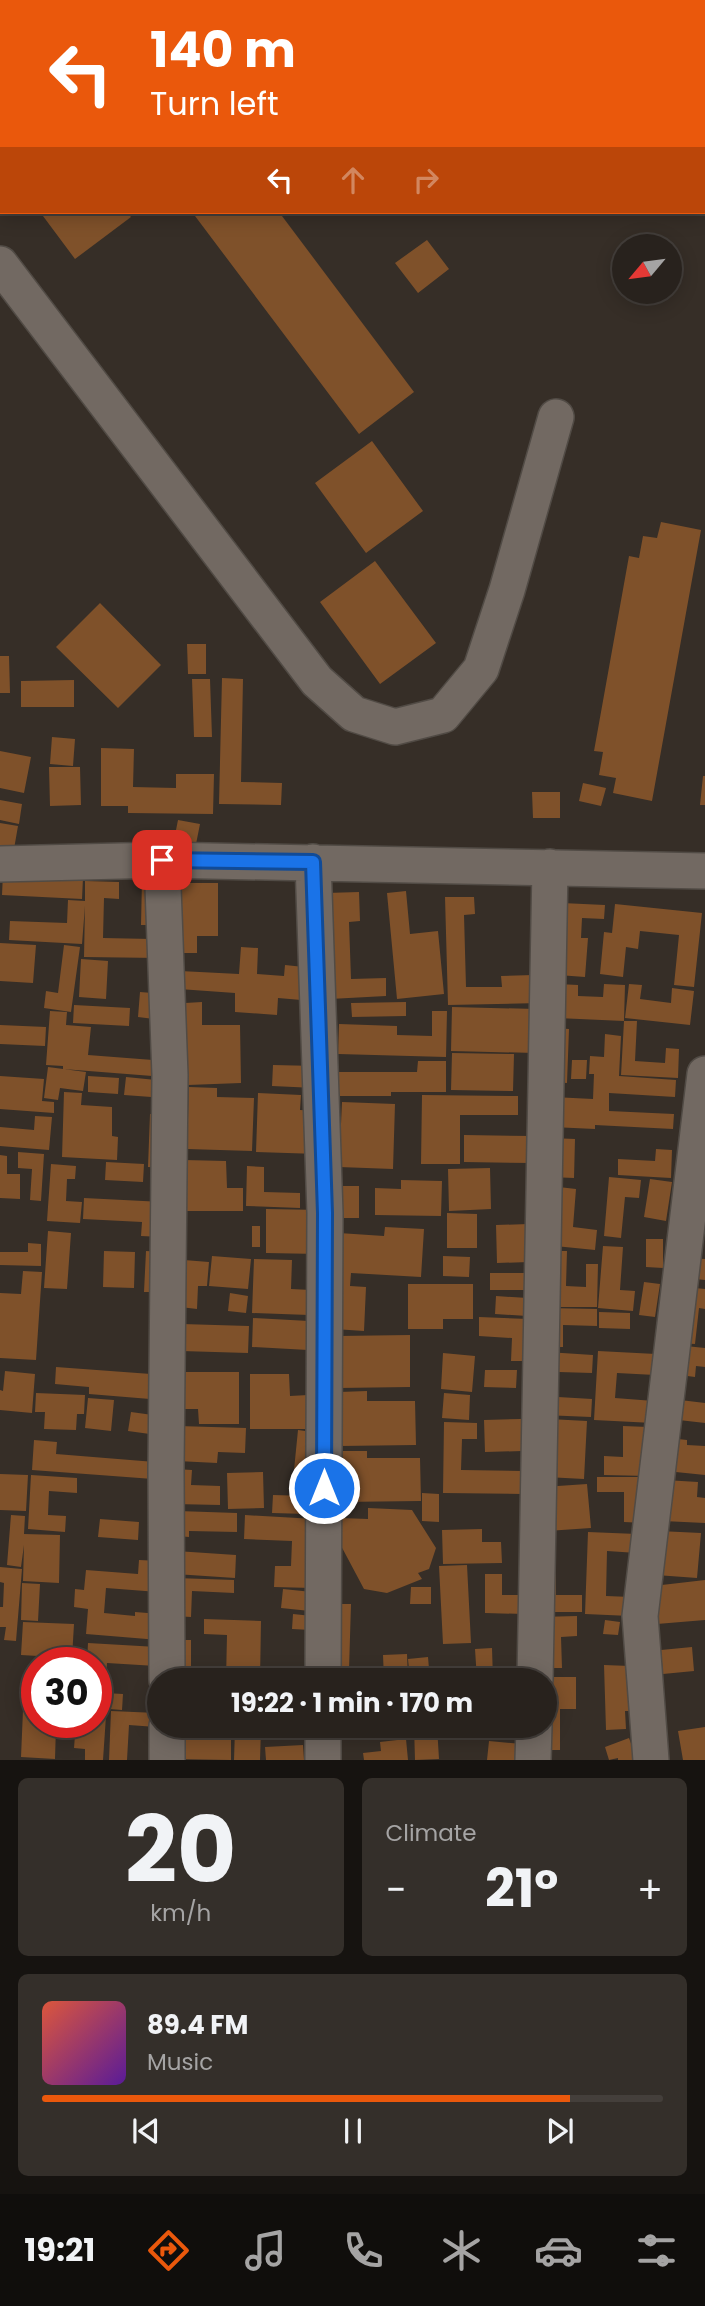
<!DOCTYPE html>
<html lang="en">
<head>
<meta charset="utf-8">
<style>
	:root { --surface:#28221d; --page:#342f2a; --text:#f1f3f6; --muted:#a5a4a4; --line:#443f3b; --accent:#ea580c }
	body { margin:0; font-family:Poppins,sans-serif; background:var(--page); color:var(--text); height:100vh; display:flex; flex-direction:column; font-size:26px; white-space:nowrap }
	* { box-sizing:border-box; margin:0 }
	p { font-size:23px; color:var(--muted) }
	.icon { flex:none; width:38px; height:38px; fill:none; stroke:currentColor; stroke-width:2; stroke-linecap:round; stroke-linejoin:round }
	.map { position:relative; height:1760px; overflow:hidden }
	.panel { display:flex; flex-direction:column; gap:18px; padding:18px; background:#161310; flex:1 }
	.panel>* { flex:none }
	.guide { position:absolute; left:0px; top:0px; width:705px; height:214px; box-shadow:0 4px 18px #0003,0 0 0 2px var(--line); background:#ea580c; color:#fff; overflow:hidden }
	.needle { width:46px; rotate:241deg }
	.fabs { position:absolute; left:612px; top:234px; display:grid; gap:14px }
	.fabs a { display:grid; place-items:center; width:70px; height:70px; border-radius:50%; background:var(--surface); box-shadow:0 4px 18px #0003,0 0 0 2px var(--line); font-size:35px }
	.speed { position:absolute; left:21px; top:1647px; display:flex; gap:14px; font-size:35px; font-weight:700; text-align:center }
	.speed>* { display:grid; place-content:center; width:91px; height:91px; border-radius:50%; background:var(--surface); box-shadow:0 4px 18px #0003,0 0 0 2px var(--line); line-height:1 }
	.speed .limit { border:10px solid #d22; background:#fff; color:#111 }
	.pin { position:absolute; display:grid; place-items:center; width:60px; height:60px; color:#fff; margin:-30px; border-radius:14px; box-shadow:0 4px 10px #0006 }
	.me { position:absolute; width:77px; margin:-38px; rotate:0deg; stroke-linejoin:round; filter:drop-shadow(0 0 5px #0008) }
	.turn { display:flex; align-items:center; gap:24px; height:147px; padding:0 35px; font-size:32px }
	.turn .icon { width:91px; height:91px; stroke-width:2.5 }
	.turn b { display:block; font-size:49px; line-height:60px }
	.lanes { display:flex; align-items:center; height:66px; padding:0 35px; background:#0003; justify-content:center; gap:35px; direction:ltr }
	.lanes .off { opacity:.35 }
	.big { font-size:52px; font-weight:700; line-height:1.1 }
	.panel .widget { flex:1; display:flex; flex-direction:column; justify-content:center; gap:10px; min-width:0; padding:0 24px; border-radius:10px; background:var(--page) }
	.panel .dial { align-items:center; gap:0 }
	.dial b { font-size:91px; line-height:1 }
	.song { display:flex; align-items:center; gap:21px }
	.cover { width:84px; height:84px; border-radius:10px; background:linear-gradient(135deg,hsl(10 70% 55%),hsl(270 70% 35%)) }
	.played { height:7px; border-radius:4px; background:linear-gradient(90deg,var(--accent) 85%,var(--line) 85%) }
	.keys { display:flex; justify-content:space-around; direction:ltr }
	.heat { display:flex; justify-content:space-between; align-items:center; font-size:38px; direction:ltr }
	.panel .tiles { flex:1; display:grid; gap:18px; grid-template-columns:1fr 1fr }
	.widget:last-child { grid-column:span 2 }
	.trip { position:absolute; left:147px; top:1668px; width:410px; height:70px; border-radius:35px; background:var(--surface); box-shadow:0 4px 18px #0003,0 0 0 2px var(--line); font-weight:700; line-height:70px; text-align:center }
	.tab-bar { display:flex; height:112px; justify-content:space-around; align-items:center; background:#100e0c; color:var(--muted) }
	.tab-bar .icon { width:49px; height:49px }
	.tab-bar .active { color:var(--accent) }
	.tab-bar b { font-size:32px; color:var(--text) }
	.map>svg:first-child { display:block }
	.building { fill:#7f512a }
	.lines { fill:none; stroke-linecap:round; stroke-linejoin:round }
	.minor-casing { stroke:#514b45; stroke-width:38 }
	.minor { stroke:#726962; stroke-width:35 }
	.route-casing { stroke:#114b97; stroke-width:18 }
	.route { stroke:#1a73e8; stroke-width:12 }
</style>
</head>
<body>
<div class="map">
<svg width="705" height="1760" viewBox="0 0 705 1760">
	<rect width="100%" height="100%" fill="#362e27"/>
	<path class="building" d="M40,212H127L131,217L75,259Z
		M192,212H279L414,392L359,434Z
		M427,240L449,269L418,293L395,263Z
		M372,441L423,511L366,553L315,483Z
		M661,522L701,530L652,801L613,793L616,778L599,775L603,752L594,751L629,556L639,558L643,536L657,538Z
		M375,561L436,643L380,684L320,602Z
		M100,603L161,665L118,708L56,647Z
		M187,644H206V674H188Z
		M0,656H9L10,693H0Z
		M222,678L243,679L241,782L282,783L281,805L219,804Z
		M192,679H210L212,737H194Z
		M74,680V707H21V681Z
		M52,737L75,739L73,766L50,764Z
		M101,748L134,749L133,787L176,788V774H214L213,814L128,813V806H101Z
		M0,751L31,757L24,793L0,788Z
		M49,767H80L81,805L50,806Z
		M703,776H705V805H700Z
		M583,783L606,788L601,806L579,801Z
		M532,792H560V818H533Z
		M0,800L22,804L19,824L0,820Z
		M178,820L200,824L195,849L173,845Z
		M0,823L18,826L14,849L0,847Z
		M3,873L83,878L82,899L2,895Z
		M142,880H160L159,958L84,957L85,906L82,944L9,940L10,921L67,923L68,900L85,901V881L119,882V899L104,898L103,938L152,939V925H141Z
		M178,883H218V936H197V953H178Z
		M406,891L410,934L438,931L444,994L397,999L387,893Z
		M359,892L360,921L349,922L351,979L386,978V996L330,999L326,893Z
		M445,897H474L475,914L464,915L466,987H502L501,976L533,975L540,1003L448,1005Z
		M562,903L605,905L604,919L582,918L581,938H588L585,977L558,975Z
		M615,904L702,913L694,987L674,985L679,935L640,931L638,949L626,947L623,977L600,974L604,932L612,933Z
		M0,943L36,945L33,983L0,981Z
		M64,945L80,947L71,1012L44,1008L46,991L58,993Z
		M241,947L258,948L257,974L284,976L285,965L304,967L313,1001L278,998L277,1015L235,1012V993L179,989L180,971L239,974Z
		M81,959L108,961L106,999L79,997Z
		M558,984L578,985V996L603,997L604,984L625,985L624,1021L557,1018Z
		M629,984L642,985L640,999L671,1003L672,988L694,991L690,1025L625,1018Z
		M140,992L165,994L162,1020L138,1017Z
		M202,1002V1025H240L241,1083L188,1085L185,1003Z
		M406,1002V1016L352,1017L351,1003Z
		M74,1005L130,1008L129,1026L73,1023Z
		M452,1007L536,1009L535,1053L451,1051Z
		M50,1011L67,1012L66,1025L91,1027L88,1055L166,1061L165,1077L63,1069V1066L46,1065Z
		M432,1011H447L446,1057L338,1054L339,1024L397,1026V1035L432,1036Z
		M624,1021H637L635,1061L665,1063L666,1048L679,1049L678,1078L621,1075Z
		M0,1025L46,1027L45,1046L0,1044Z
		M555,1028L569,1029L567,1083L552,1082Z
		M605,1034L621,1036L619,1076L676,1080L675,1097L609,1093V1111L674,1114L673,1129L595,1125V1129L552,1127L553,1097L593,1099L594,1074H589L590,1056L604,1057Z
		M452,1053L514,1054L513,1091L451,1090Z
		M572,1060H587L586,1079H571Z
		M418,1061H446V1092H391V1096H339V1072H417Z
		M273,1065L316,1066L315,1088L272,1086Z
		M48,1067L86,1072L83,1091L60,1088L58,1100L44,1098Z
		M0,1076L44,1079L42,1101L54,1102V1113L0,1109Z
		M88,1076L119,1078L118,1094L88,1092Z
		M126,1077L166,1081L165,1098L124,1095Z
		M189,1087L217,1088V1097L254,1098L252,1151L187,1149Z
		M64,1092L82,1093L81,1105L112,1107V1136L118,1137L117,1160L62,1157Z
		M258,1093L301,1095L300,1110L319,1111L318,1154L256,1152Z
		M422,1095L518,1096V1115H460V1164H421Z
		M342,1102L395,1104L393,1169L339,1167Z
		M150,1114L167,1115L165,1168L148,1167Z
		M35,1116L52,1117L49,1150L0,1146V1127L34,1130Z
		M464,1135L534,1136V1163L464,1162Z
		M551,1138L575,1139L574,1178L550,1177Z
		M656,1149L672,1150L671,1178L618,1175V1159L655,1161Z
		M18,1152L44,1154L41,1201L30,1200L32,1169L18,1168Z
		M0,1155L7,1156V1174H20V1199L0,1198Z
		M184,1160L226,1161L227,1188H243V1211H184Z
		M106,1162L144,1164L143,1182L105,1180Z
		M51,1164L76,1166L75,1179H67L66,1201L82,1202L80,1223L47,1221Z
		M247,1166L264,1167V1192L300,1193V1208L246,1206Z
		M490,1168L491,1209L449,1211L448,1169Z
		M609,1177L641,1180L639,1198L625,1197L621,1238L604,1236Z
		M650,1179L672,1182L666,1221L644,1217Z
		M401,1180L442,1181L441,1216L375,1215V1188L401,1189Z
		M336,1186H359V1218H336Z
		M550,1186L576,1189L573,1227L597,1230L595,1250L545,1245Z
		M84,1198L163,1202L162,1237L141,1236L142,1222L83,1219Z
		M266,1209L320,1210L319,1254L266,1253Z
		M447,1213L477,1214V1248H447Z
		M528,1224L529,1262L497,1263L496,1225Z
		M252,1226H260V1247H252Z
		M385,1227L424,1229L421,1277L351,1273L350,1286L366,1287L364,1331L334,1329L339,1233L384,1236Z
		M48,1231L71,1233L67,1289L44,1288Z
		M646,1239H663V1268L646,1267Z
		M28,1243L41,1244V1266L0,1265V1252H28Z
		M603,1246L623,1247L620,1290L635,1291L633,1311L598,1308Z
		M104,1251L135,1252L134,1288L103,1287Z
		M146,1251L163,1252L162,1292H144Z
		M546,1251H567L566,1286L586,1287V1264H598L597,1307H545Z
		M212,1256L251,1259L248,1289L209,1286Z
		M443,1256L470,1257L469,1277L443,1276Z
		M688,1258L705,1259V1280L686,1278Z
		M254,1259L292,1260L291,1289L311,1290L309,1315L252,1313Z
		M184,1260L209,1262L207,1286H198L197,1309L180,1307Z
		M23,1271L42,1272L36,1360L0,1358V1293L21,1294Z
		M490,1273H526V1290H490Z
		M644,1282L660,1284L655,1317L639,1315Z
		M408,1284H473V1319H443V1329H408Z
		M685,1287L705,1289V1309L699,1308L695,1344L679,1343Z
		M230,1293L248,1296L246,1313L228,1311Z
		M496,1296L528,1298L527,1316L495,1314Z
		M546,1308L597,1309V1326L563,1325V1347H546Z
		M599,1312L630,1313V1329L599,1328Z
		M479,1317L529,1319L528,1361H511L512,1338L479,1336Z
		M253,1318L309,1321L308,1350L252,1347Z
		M182,1324L249,1326L248,1353L181,1351Z
		M410,1335V1387L338,1388V1336Z
		M676,1345L705,1348V1367L696,1366L695,1377L672,1374Z
		M598,1351L656,1354L655,1375L617,1373L615,1398L654,1401L653,1423L594,1420Z
		M547,1352L593,1355L592,1373L559,1372L558,1397L592,1399L591,1417L543,1415Z
		M443,1353L475,1356L472,1392L441,1389Z
		M56,1367L151,1374L150,1399L89,1394V1387L55,1384Z
		M485,1370H517L516,1388L484,1387Z
		M5,1371L35,1374L32,1413L0,1410V1390L3,1391Z
		M179,1372H239V1424H199L198,1409H179Z
		M250,1374H289L290,1396L308,1395L309,1429H250Z
		M367,1391V1401H415L416,1445L340,1446L339,1392Z
		M36,1393L85,1395L84,1414H77L76,1430L44,1429L45,1412H35Z
		M444,1393L470,1395L469,1420L442,1418Z
		M88,1398L114,1400L111,1431L85,1428Z
		M672,1399L705,1403V1423L670,1419Z
		M131,1412L160,1416L157,1435L128,1431Z
		M521,1419L522,1451L485,1452L484,1420Z
		M549,1419L587,1421L584,1479L546,1477Z
		M444,1422L477,1423V1439H462L461,1470L523,1471V1494L443,1493Z
		M178,1426L246,1428L245,1453L218,1452L217,1463L177,1461Z
		M623,1426L648,1427V1476L604,1475V1456L623,1457Z
		M298,1430L312,1432L309,1471L294,1470Z
		M669,1438L687,1440V1445L705,1446V1475L666,1471Z
		M34,1440L57,1442L56,1454L155,1462L153,1479L32,1470Z
		M339,1451H367V1458H420L421,1501L340,1502Z
		M175,1469L192,1470L191,1485L220,1486V1505L174,1504Z
		M263,1472L264,1508L228,1509L227,1473Z
		M0,1474L28,1475L26,1511L0,1510Z
		M31,1475L77,1478V1493L49,1491L48,1515L66,1516L65,1532L28,1529Z
		M597,1477H644L645,1523L624,1522V1492H597Z
		M665,1480L698,1482L697,1497L705,1498V1523L663,1521Z
		M587,1484L591,1528L547,1531L543,1487Z
		M422,1493L439,1494V1522L422,1521Z
		M273,1495L308,1496V1514L272,1513Z
		M368,1508L412,1510L436,1548L429,1569L418,1573L422,1579L387,1593L364,1589L339,1542L340,1518L368,1519Z
		M178,1511L237,1513V1532L189,1531V1537L177,1536Z
		M11,1515L25,1516L24,1534L60,1535L59,1583L23,1581L24,1545L21,1567L7,1565Z
		M245,1515L315,1519L312,1588L274,1587L275,1566H291L292,1541L244,1539Z
		M100,1519L139,1522L138,1540L98,1537Z
		M482,1529V1542H501L502,1563L443,1564L442,1530Z
		M659,1531L701,1533L697,1578L656,1575Z
		M588,1532L637,1534V1553L607,1551L606,1596L631,1597L630,1616L585,1614Z
		M539,1549H556V1595H582V1612H539Z
		M176,1551L236,1555L235,1578L175,1574Z
		M139,1560L160,1561L158,1592L106,1588L104,1613L135,1616V1612L160,1614L159,1640L86,1634L88,1609L74,1607L75,1589L84,1590L86,1570L138,1574Z
		M467,1565L471,1643L443,1644L439,1566Z
		M0,1567L22,1569L16,1641L4,1640L6,1627H0V1607H3L4,1583L0,1582Z
		M485,1574H502V1595H524V1614L485,1613Z
		M176,1578L234,1580V1593L192,1591L191,1617L175,1616Z
		M705,1580V1620L657,1624L653,1586Z
		M22,1583L40,1584L38,1621L21,1620Z
		M411,1587H431V1604H410Z
		M283,1589L312,1592L310,1611L281,1608Z
		M327,1604H351L349,1670L326,1669Z
		M293,1614L312,1616L311,1630L292,1629Z
		M577,1616V1636L561,1637L562,1668H541L540,1617Z
		M204,1619L261,1621L260,1680H226L227,1635L204,1634Z
		M605,1620L620,1622L618,1635L603,1634Z
		M23,1622L74,1624L72,1658L21,1655Z
		M174,1640H191V1680H174Z
		M88,1643L157,1647L156,1666L107,1663L105,1693L123,1694L122,1710L96,1708V1662H87Z
		M692,1647L694,1671L663,1674L661,1650Z
		M492,1648L493,1680H477L475,1649Z
		M407,1654L408,1680H384L383,1655Z
		M428,1657L430,1680H410L408,1659Z
		M604,1665L630,1666L632,1711H625L626,1729L606,1730Z
		M539,1677H576V1709H560V1750H539L544,1726V1680Z
		M23,1710H37L39,1725L56,1726L55,1759L21,1757Z
		M111,1711L157,1713L156,1727L129,1725L127,1760H109Z
		M96,1715L106,1716L103,1760H85V1749L74,1748L76,1722H96Z
		M175,1726H231V1760L174,1759Z
		M283,1726H306V1736H283Z
		M414,1726H437L439,1759L415,1760Z
		M705,1727V1760H683L678,1731Z
		M235,1729H261L260,1760H234Z
		M629,1738L637,1760H618V1758L609,1760L605,1747Z
		M406,1739L408,1760H364L363,1753L381,1751L380,1742Z
		M489,1741L522,1744L521,1760H487Z
		M303,1745L304,1760H266L265,1747Z"/>
	<g class="lines">
		<g class="minor-casing">
			<path id="minor" d="M342,0L343,2
				M0,264L317,681L354,714L395,727L443,715L481,669L507,590L556,417
				M162,860L170,1075L166,1469L167,1680
				M313,862L325,1213L323,1680
				M0,864L162,860L705,871
				M535,1680L550,867
				M167,1726V1760
				M323,1760V1726
				M533,1760L534,1726
				M651,1760L640,1616L705,1074"/>
		</g>
		<use href="#minor" class="minor"/>
	</g>
	<g class="lines">
		<g class="route-casing">
			<path id="route" d="M162,860L313,862L325,1213L324,1488"/>
		</g>
		<use href="#route" class="route"/>
	</g>
</svg>
<div class="fabs">
<a><svg class="needle" viewBox="-14 -14 28 28"><path d="M0-13l5 13h-10z" fill="#e53935"/><path d="M0 13l5-13h-10z" fill="#a5a4a4"/></svg></a>
</div>
<div class="speed"><div class="limit">30</div></div>
<div class="pin" style="left:162px;top:860px;background:#d93025"><svg class="icon" aria-label="arrive" viewBox="0 0 24 24"><path d="M6 21V4h12l-3 4 3 4H6"/></svg></div>
<svg class="me" style="left:324px;top:1488px" viewBox="-20 -20 40 40"><circle r="17" fill="#1a73e8" stroke="#fff" stroke-width="3"/><path d="M0-11L8 9 0 5-8 9z" fill="#fff"/></svg>
<div class="trip">19:22 · 1 min · 170 m</div>
<div class="guide">
<div class="turn"><svg class="icon" aria-label="left" viewBox="0 0 24 24"><path d="M17 20v-9H6M10 6l-5 5 5 5"/></svg><div><b>140 m</b>Turn left</div></div>
<div class="lanes"><svg class="icon" aria-label="left" viewBox="0 0 24 24"><path d="M17 20v-9H6M10 6l-5 5 5 5"/></svg><svg class="icon off" aria-label="ahead" viewBox="0 0 24 24"><path d="M12 20V5M6 11l6-6 6 6"/></svg><svg class="icon off" aria-label="right" viewBox="0 0 24 24"><path d="M7 20v-9h11M14 6l5 5-5 5"/></svg></div>
</div>
</div>
<section class="panel">
<div class="tiles">
<div class="widget dial"><b>20</b><p>km/h</p></div>
<div class="widget"><p>Climate</p>
<div class="heat"><a>−</a><b class="big">21°</b><a>+</a></div>
</div>
<div class="widget">
<div class="song"><i class="cover"></i><div><b>89.4 FM</b><p>Music</p></div></div>
<div class="played"></div>
<div class="keys"><svg class="icon" aria-label="previous" viewBox="0 0 24 24"><path d="M18 5L8 12l10 7zM5 5v14"/></svg><svg class="icon" aria-label="pause" viewBox="0 0 24 24"><path d="M8 5v14M16 5v14"/></svg><svg class="icon" aria-label="next" viewBox="0 0 24 24"><path d="M6 5l10 7-10 7zM19 5v14"/></svg></div>
</div>
</div>
</section>
<nav class="tab-bar">
<b>19:21</b>
<svg class="icon active" aria-label="directions" viewBox="0 0 24 24"><path d="M12 3l9 9-9 9-9-9zM9 14v-3h6M13 9l2 2-2 2"/></svg>
<svg class="icon" aria-label="music" viewBox="0 0 24 24"><path d="M9 18V5l10-2v13"/><circle cx="6" cy="18" r="3"/><circle cx="16" cy="16" r="3"/></svg>
<svg class="icon" aria-label="phone" viewBox="0 0 24 24"><path d="M5 4h4l2 5-3 2q2 4 5 5l2-3 5 2v4C11 20 4 13 5 4z"/></svg>
<svg class="icon" aria-label="climate" viewBox="0 0 24 24"><path d="M12 3v18M4 7l16 10M4 17L20 7"/></svg>
<svg class="icon" aria-label="car" viewBox="0 0 24 24"><path d="M5 17H2v-5l4-1 3-4h7l3 4 3 1v5h-3M9 17h6M6 11h13"/><circle cx="7" cy="17" r="2"/><circle cx="17" cy="17" r="2"/></svg>
<svg class="icon" aria-label="filters" viewBox="0 0 24 24"><path d="M4 7h16M4 17h16"/><circle cx="9" cy="7" r="2"/><circle cx="15" cy="17" r="2"/></svg>
</nav>
</body>
</html>
